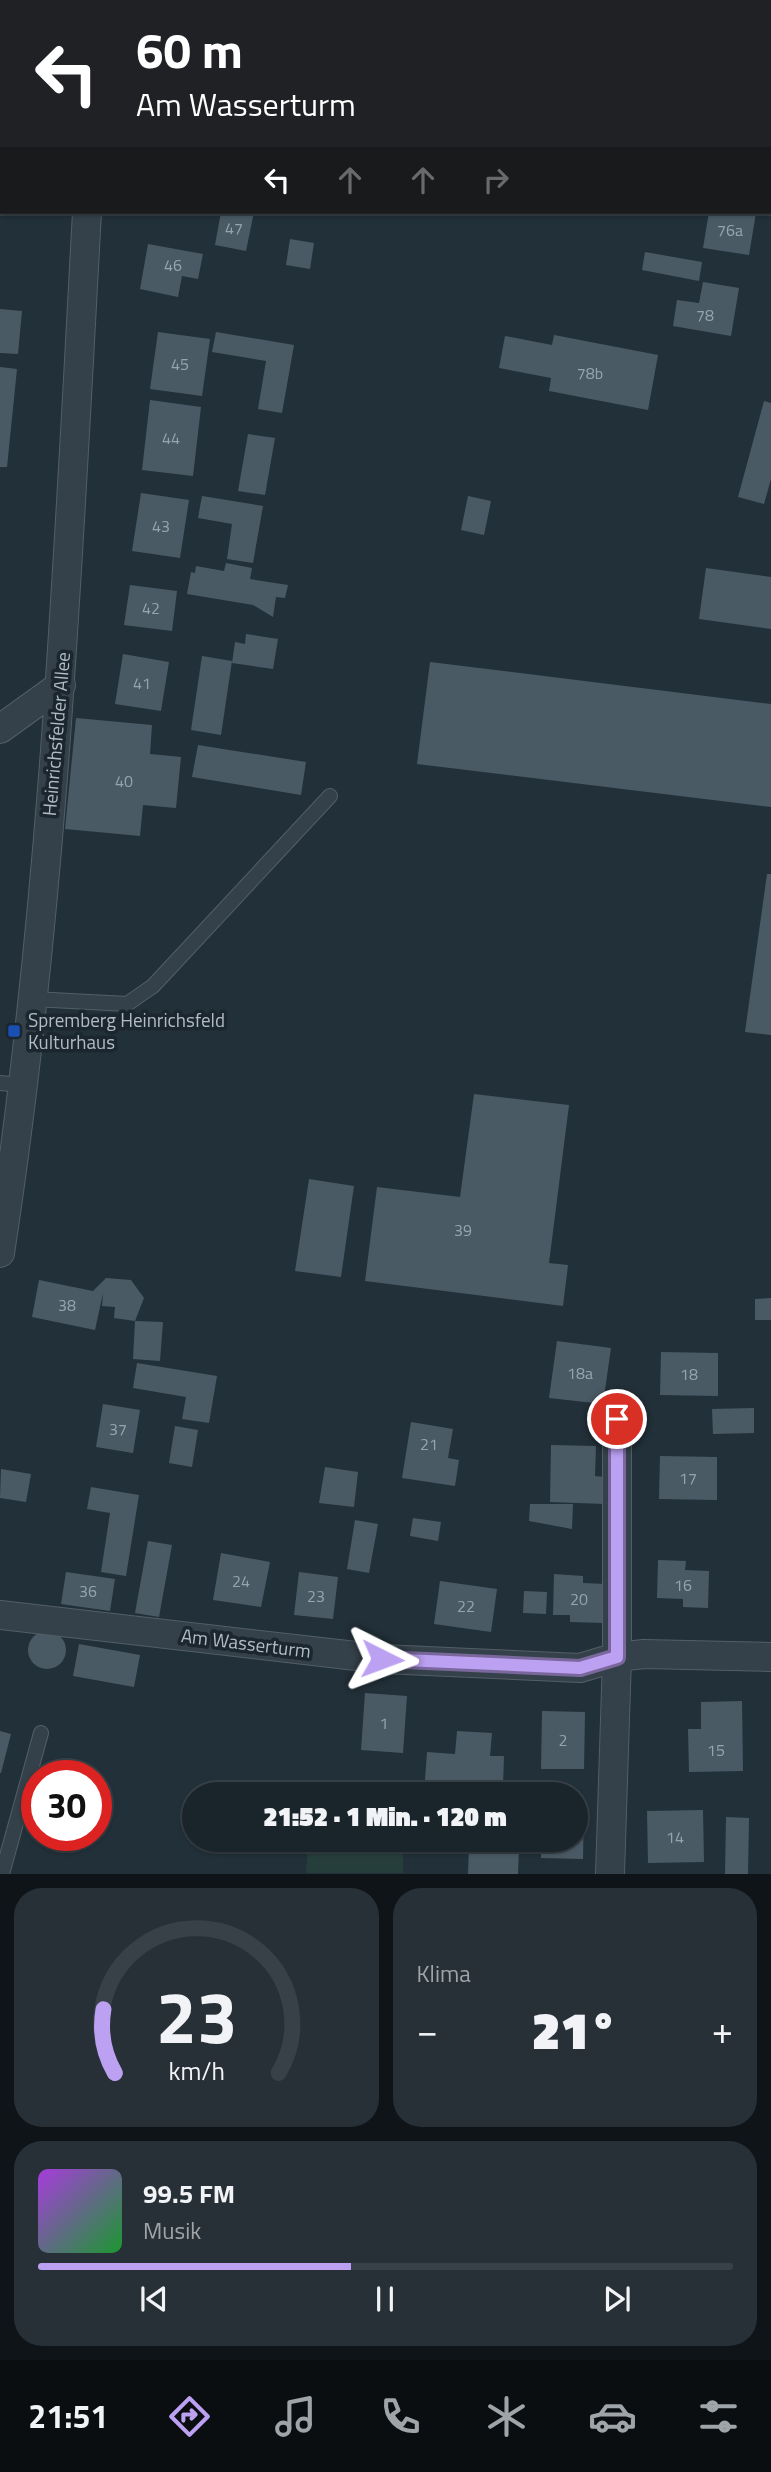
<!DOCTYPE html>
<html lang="de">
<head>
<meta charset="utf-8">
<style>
	:root { --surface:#1a242b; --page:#273037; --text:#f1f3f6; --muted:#9fa4a9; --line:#384147; --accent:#bca0f2 }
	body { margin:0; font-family:"Titillium Web",sans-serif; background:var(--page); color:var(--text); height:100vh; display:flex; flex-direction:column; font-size:26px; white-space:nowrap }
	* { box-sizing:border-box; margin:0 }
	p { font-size:23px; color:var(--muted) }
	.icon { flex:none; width:38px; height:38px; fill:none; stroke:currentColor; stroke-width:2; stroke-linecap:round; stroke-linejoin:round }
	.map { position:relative; height:1874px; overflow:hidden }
	.details { display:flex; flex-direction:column; gap:14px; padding:14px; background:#0e1418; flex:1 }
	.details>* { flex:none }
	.hud { position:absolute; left:0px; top:0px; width:772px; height:214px; box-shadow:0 2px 5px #0004,0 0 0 2px var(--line); background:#202124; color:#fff; overflow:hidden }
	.speed { position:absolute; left:21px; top:1760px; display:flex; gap:14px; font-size:35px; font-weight:700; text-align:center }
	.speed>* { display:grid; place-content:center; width:91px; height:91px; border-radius:50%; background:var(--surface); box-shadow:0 2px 5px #0004,0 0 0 2px var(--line); line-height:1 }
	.speed .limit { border:10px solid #d22; background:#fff; color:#111 }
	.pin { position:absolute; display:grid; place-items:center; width:60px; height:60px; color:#fff; margin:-30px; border:4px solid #fff; border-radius:50%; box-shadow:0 2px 7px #0007 }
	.me { position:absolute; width:77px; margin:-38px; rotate:93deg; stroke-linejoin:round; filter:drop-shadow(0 0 5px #0008) }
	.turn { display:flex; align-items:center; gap:24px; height:147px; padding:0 21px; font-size:32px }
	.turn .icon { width:91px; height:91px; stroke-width:2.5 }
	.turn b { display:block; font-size:49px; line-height:60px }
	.lanes { display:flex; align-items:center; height:66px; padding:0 21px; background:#0003; justify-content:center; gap:35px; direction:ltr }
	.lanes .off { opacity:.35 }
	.big { font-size:52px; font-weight:800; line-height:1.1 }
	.details .widget { flex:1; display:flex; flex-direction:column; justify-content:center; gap:10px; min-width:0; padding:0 24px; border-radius:28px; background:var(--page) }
	.details .dial { align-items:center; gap:0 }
	.dial svg { height:182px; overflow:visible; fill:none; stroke:var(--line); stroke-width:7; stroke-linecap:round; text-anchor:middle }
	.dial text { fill:var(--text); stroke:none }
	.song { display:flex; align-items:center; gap:21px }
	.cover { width:84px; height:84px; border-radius:10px; background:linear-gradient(135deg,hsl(280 70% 55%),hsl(130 70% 35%)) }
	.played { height:7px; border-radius:4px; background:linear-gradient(90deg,var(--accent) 45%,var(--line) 45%) }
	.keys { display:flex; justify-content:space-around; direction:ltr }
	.heat { display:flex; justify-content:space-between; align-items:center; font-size:38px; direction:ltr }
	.details .tiles { flex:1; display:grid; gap:14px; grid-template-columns:1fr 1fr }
	.widget:last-child { grid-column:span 2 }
	.trip { position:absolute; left:182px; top:1782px; width:406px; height:70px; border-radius:35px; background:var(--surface); box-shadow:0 2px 5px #0004,0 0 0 2px var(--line); font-weight:800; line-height:70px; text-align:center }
	.tab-bar { display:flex; height:112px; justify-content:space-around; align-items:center; background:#0a0e11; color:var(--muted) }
	.tab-bar .icon { width:49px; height:49px }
	.tab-bar .current { color:var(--accent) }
	.tab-bar b { font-size:32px; color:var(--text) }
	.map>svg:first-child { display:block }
	.green { fill:#263e3b }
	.building { fill:#4a5a65 }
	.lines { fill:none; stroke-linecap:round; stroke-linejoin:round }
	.lane-casing { stroke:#535f67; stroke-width:16 }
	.street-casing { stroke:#535f67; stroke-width:30 }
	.lane { stroke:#35414a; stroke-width:14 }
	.street { stroke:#35414a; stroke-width:28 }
	.route-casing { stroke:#7a689d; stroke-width:18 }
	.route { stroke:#bca0f2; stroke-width:12 }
	.transit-dot { fill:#1a4fb4; stroke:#1b262e; stroke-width:2.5 }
	.labels { text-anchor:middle; stroke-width:7; stroke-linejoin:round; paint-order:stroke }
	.number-label { font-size:16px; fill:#96a4ae }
	.street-label { font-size:19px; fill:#b0bcc6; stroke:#1b262e }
	.poi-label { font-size:19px; fill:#b0bcc6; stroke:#1b262e; text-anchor:start }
</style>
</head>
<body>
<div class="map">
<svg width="771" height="1874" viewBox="0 0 771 1874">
	<rect width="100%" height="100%" fill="#223039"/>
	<path class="green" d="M308,1841L403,1846V1873H306Z"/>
	<path class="building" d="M221,212H254L246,251L215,245Z
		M709,212L756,213L749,255L703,248Z
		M290,239L314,243L310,269L286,265Z
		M148,244L203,254L198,279L182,276L178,297L140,289Z
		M645,252L702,262L699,281L642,270Z
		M703,282L739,288L731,336L673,326L677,300L699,303Z
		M0,309L22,311L18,354L0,353Z
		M158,332L210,339L202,396L150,389Z
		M216,332L294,345L282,413L258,409L266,361L212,352Z
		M554,335L658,355L648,410L549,391L551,378L499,368L505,336L552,345Z
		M0,367L17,369L7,467H0Z
		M150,400L201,407L193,476L142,470Z
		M764,401L771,403V479L764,504L738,497Z
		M248,434L275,438L265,495L238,491Z
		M141,493L189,500L180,558L132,551Z
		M202,496L263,506L253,563L227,559L232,524L198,518Z
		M468,496L491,501L484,535L461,530Z
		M226,563L252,568L250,579L288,585L285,598L276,597L273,617L253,605L187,594L191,572L195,573L196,566L224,571Z
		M706,568L771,577V629L699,619Z
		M130,585L177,591L172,631L124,625Z
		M246,634L278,639L273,669L232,663L235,642L245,644Z
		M123,654L169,662L161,711L115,704Z
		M202,656L232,661L221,735L191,730Z
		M430,662L771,704V807L417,764Z
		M76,718L152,725L150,754L181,757L176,808L143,805L140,836L65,829Z
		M198,745L306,762L301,795L192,777Z
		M767,874H771V1035L745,1032Z
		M474,1094L569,1105L549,1263L568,1265L563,1306L365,1281L377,1187L460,1197Z
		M309,1179L354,1186L341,1277L295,1271Z
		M106,1278L131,1280L144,1298L135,1321L114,1318L115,1307L102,1306L103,1293L95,1330L32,1317L39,1280L93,1291Z
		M771,1298V1320H755V1299Z
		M135,1321L163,1322L160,1361L133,1359Z
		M557,1341L611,1348L603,1404L549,1398Z
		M661,1352L718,1353V1396L660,1395Z
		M137,1363L217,1376L209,1423L182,1419L186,1397L133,1388Z
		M103,1404L140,1410L133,1453L96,1447Z
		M754,1408V1433L713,1434L712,1409Z
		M411,1422L453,1429L448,1458L459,1460L455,1486L402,1478Z
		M175,1426L198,1430L192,1467L169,1463Z
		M551,1445L596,1446L595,1476L605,1477V1504L550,1502Z
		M660,1456L717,1457V1500L659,1499Z
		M325,1467L358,1472L354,1507L319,1503Z
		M1,1469L31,1474L26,1502L0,1498Z
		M91,1487L139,1495L126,1576L101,1572L110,1513L87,1509Z
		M530,1504H573L572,1529L529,1521Z
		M413,1518L441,1522L438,1541L410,1536Z
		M355,1520L378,1524L369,1573L347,1569Z
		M148,1541L172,1545L159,1617L135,1613Z
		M221,1553L270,1562L261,1607L213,1600Z
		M658,1560L686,1561L685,1570L709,1571L708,1608L683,1607V1599L657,1598Z
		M66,1572L115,1579L110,1611L61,1604Z
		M299,1572L338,1577L333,1619L294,1615Z
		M554,1574L583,1576V1583L606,1584L605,1623L570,1622V1615H553Z
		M440,1581L497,1589L491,1632L434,1624Z
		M524,1591L547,1592L546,1614L523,1613Z
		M28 1650a19 19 0 1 1 38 0a19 19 0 1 1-38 0Z
		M79,1644L140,1655L134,1687L73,1676Z
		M365,1693L407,1696L403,1753L361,1750Z
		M742,1701L743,1771L689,1772L688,1729H701V1702Z
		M542,1711L585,1712L584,1769H541Z
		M0,1731L11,1734L1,1773H0Z
		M457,1731L492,1733L490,1756H504L503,1785L425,1780L427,1752L455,1754Z
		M576,1801H584L583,1859L541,1858V1839H576Z
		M703,1810L704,1862L648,1863L647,1811Z
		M726,1817L749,1818L748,1874H725Z
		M62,1836L81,1838L79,1848L60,1844Z
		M469,1847L519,1849L518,1874H468Z"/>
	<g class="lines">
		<g class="lane-casing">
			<path id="lane" d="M33,999L127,1004L153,986L330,796
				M0,1083L22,1085
				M2,1874L41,1733"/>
		</g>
		<g class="street-casing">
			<path id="street" d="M118,2L119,0
				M770,80H771
				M0,729L61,685
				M0,1253C53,908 68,560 87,212
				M0,1615L382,1659L580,1668L617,1657L644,1654L771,1657
				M610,1874L617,1657V1419"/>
		</g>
		<use href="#lane" class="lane"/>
		<use href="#street" class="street"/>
	</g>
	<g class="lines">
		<g class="route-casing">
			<path id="route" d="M382,1659L580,1668L617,1657V1419"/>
		</g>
		<use href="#route" class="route"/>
	</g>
	<rect class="transit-dot" x="7" y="1024" width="14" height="14" rx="3.5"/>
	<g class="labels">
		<g class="number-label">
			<text x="234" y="234">47</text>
			<text x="730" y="236">76a</text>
			<text x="173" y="271">46</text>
			<text x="705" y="321">78</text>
			<text x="180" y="370">45</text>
			<text x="590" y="379">78b</text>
			<text x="171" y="444">44</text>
			<text x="161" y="532">43</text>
			<text x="151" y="614">42</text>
			<text x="142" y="689">41</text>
			<text x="124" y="787">40</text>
			<text x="463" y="1236">39</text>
			<text x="67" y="1311">38</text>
			<text x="580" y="1379">18a</text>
			<text x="689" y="1380">18</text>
			<text x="118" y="1435">37</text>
			<text x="429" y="1450">21</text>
			<text x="688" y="1484">17</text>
			<text x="241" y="1587">24</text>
			<text x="683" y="1591">16</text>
			<text x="88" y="1597">36</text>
			<text x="316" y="1602">23</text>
			<text x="579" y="1605">20</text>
			<text x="466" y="1612">22</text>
			<text x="384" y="1729">1</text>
			<text x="563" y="1746">2</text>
			<text x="716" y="1756">15</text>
			<text x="675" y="1843">14</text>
		</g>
		<g class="street-label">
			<text transform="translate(56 734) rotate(-85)" y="7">Heinrichsfelder Allee</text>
			<text transform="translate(246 1643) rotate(7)" y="7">Am Wasserturm</text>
		</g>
		<g class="poi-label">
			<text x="28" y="1027">Spremberg Heinrichsfeld<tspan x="28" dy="22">Kulturhaus</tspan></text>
		</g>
	</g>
</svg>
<div class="speed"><div class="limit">30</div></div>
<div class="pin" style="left:617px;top:1419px;background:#d93025"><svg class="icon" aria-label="arrive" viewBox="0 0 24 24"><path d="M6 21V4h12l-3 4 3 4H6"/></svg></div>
<svg class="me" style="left:382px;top:1659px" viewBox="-20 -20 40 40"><path d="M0-17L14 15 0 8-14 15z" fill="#bca0f2" stroke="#fff" stroke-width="4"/></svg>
<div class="trip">21:52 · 1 Min. · 120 m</div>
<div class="hud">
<div class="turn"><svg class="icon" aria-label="left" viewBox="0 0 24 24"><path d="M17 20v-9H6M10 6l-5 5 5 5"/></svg><div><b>60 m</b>Am Wasserturm</div></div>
<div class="lanes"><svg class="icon" aria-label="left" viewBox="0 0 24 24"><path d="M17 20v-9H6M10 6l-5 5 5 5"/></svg><svg class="icon off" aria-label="ahead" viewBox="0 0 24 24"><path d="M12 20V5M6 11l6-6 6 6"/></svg><svg class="icon off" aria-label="ahead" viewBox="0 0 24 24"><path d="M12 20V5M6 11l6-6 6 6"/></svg><svg class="icon off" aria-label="right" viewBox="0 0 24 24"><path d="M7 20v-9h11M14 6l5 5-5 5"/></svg></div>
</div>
</div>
<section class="details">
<div class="tiles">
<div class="widget dial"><svg viewBox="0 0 100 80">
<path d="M14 69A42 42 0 1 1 86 69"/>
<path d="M14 69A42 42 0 0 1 9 41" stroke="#bca0f2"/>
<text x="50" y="56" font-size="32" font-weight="700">23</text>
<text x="50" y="72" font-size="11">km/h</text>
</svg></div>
<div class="widget"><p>Klima</p>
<div class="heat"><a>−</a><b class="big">21°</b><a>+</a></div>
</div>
<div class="widget">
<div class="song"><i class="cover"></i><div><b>99.5 FM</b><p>Musik</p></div></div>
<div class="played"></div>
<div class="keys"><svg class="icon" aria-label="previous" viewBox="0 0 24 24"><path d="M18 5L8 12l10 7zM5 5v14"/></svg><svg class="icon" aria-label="pause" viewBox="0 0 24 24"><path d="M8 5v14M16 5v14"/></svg><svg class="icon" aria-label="next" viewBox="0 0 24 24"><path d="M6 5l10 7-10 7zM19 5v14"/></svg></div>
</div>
</div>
</section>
<nav class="tab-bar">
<b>21:51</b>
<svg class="icon current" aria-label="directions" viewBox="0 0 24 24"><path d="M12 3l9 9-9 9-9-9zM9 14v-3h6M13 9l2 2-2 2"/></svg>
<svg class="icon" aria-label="music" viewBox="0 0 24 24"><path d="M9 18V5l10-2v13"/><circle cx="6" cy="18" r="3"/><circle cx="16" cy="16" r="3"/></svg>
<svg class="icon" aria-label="phone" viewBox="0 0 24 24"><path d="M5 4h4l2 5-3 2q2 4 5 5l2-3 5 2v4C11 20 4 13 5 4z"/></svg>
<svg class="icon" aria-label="climate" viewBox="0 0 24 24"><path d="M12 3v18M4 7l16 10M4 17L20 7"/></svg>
<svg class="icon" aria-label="car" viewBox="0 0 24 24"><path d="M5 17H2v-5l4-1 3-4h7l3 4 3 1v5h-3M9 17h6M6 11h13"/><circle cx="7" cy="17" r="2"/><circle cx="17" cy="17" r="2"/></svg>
<svg class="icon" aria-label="filters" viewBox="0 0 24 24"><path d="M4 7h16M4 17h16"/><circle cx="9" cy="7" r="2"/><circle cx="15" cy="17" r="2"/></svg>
</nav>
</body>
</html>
